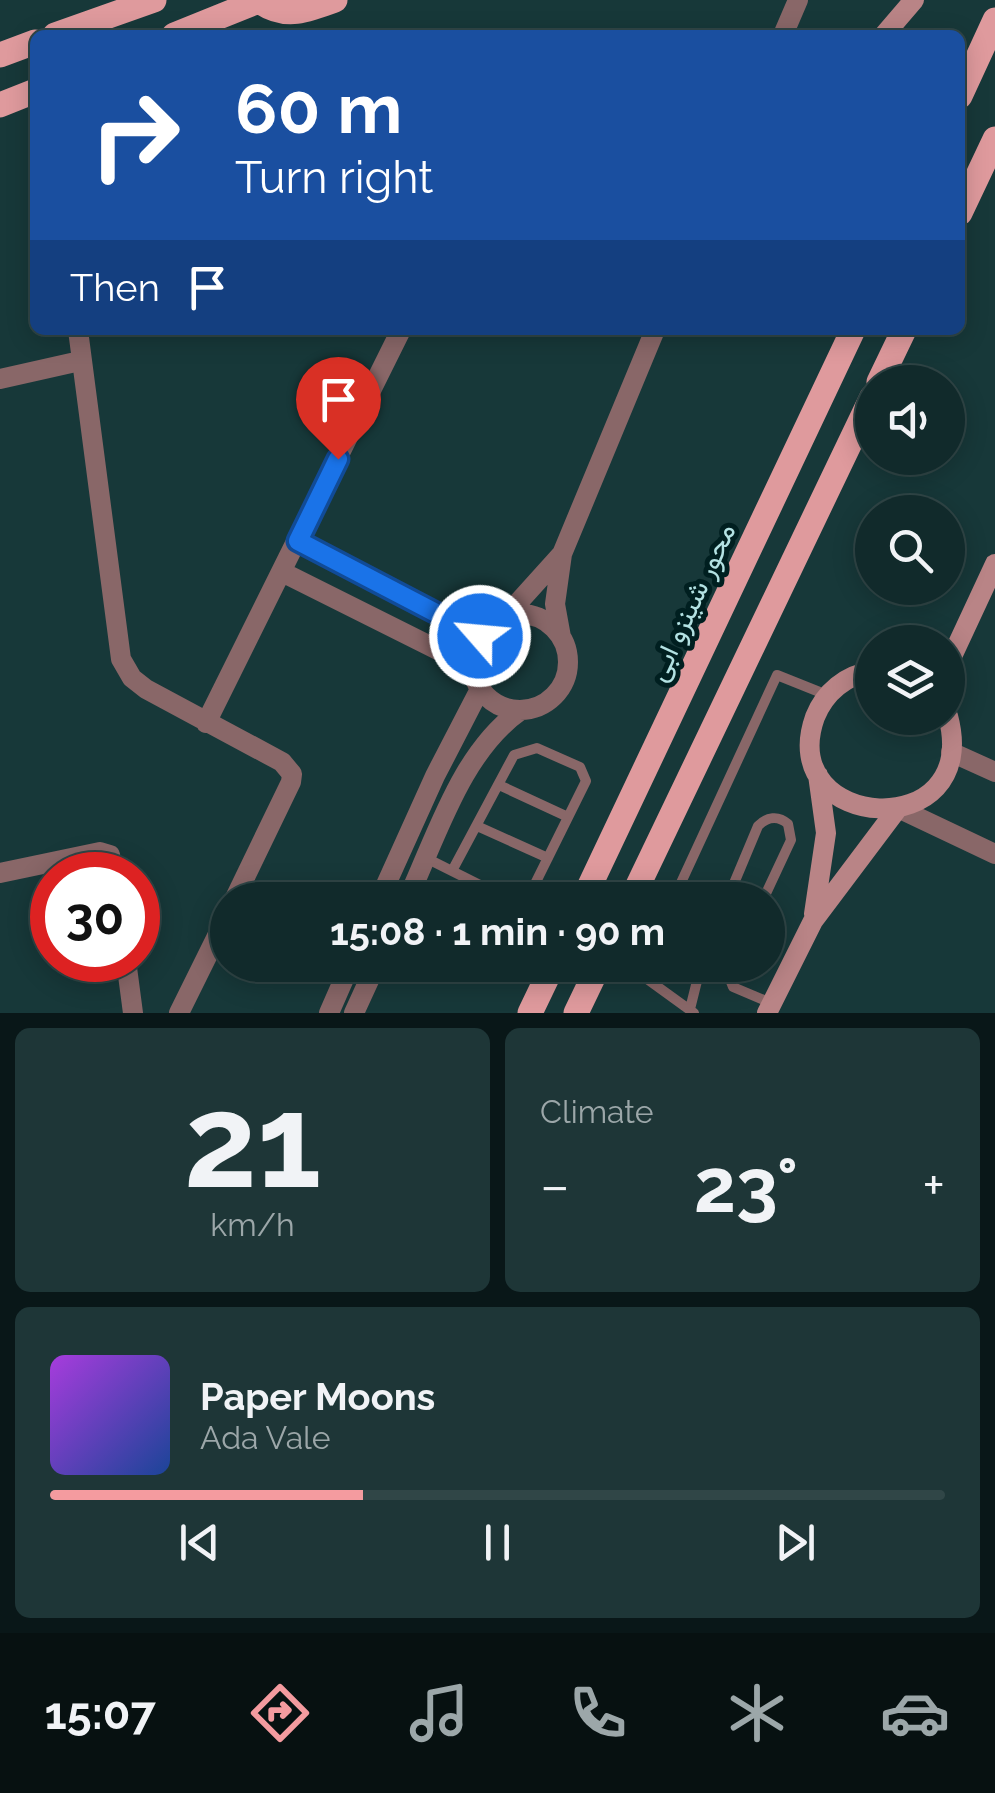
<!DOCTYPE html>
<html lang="en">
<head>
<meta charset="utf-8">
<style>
	:root { --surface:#112a2b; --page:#1e3637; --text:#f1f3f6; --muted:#9ca7a9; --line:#304647; --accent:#f49b9f }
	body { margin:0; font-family:Raleway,Vazirmatn,sans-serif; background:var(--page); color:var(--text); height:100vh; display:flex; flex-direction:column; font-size:38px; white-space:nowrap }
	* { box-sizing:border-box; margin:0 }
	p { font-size:32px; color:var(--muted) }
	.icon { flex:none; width:55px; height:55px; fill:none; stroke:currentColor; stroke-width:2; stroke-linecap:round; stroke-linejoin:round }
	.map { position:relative; height:1013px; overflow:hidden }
	.drawer { display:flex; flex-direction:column; gap:15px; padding:15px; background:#091718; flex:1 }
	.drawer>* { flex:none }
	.guide { position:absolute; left:30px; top:30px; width:935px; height:305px; border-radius:15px; box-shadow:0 5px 25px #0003,0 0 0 2px var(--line); background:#1a4fa0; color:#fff; overflow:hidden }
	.controls { position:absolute; left:855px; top:365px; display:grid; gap:20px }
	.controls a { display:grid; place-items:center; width:110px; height:110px; border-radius:50%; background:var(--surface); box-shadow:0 5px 25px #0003,0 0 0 2px var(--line); font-size:50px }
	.speed { position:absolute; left:30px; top:852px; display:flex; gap:20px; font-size:50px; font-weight:700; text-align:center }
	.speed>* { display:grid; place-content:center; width:130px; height:130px; border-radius:50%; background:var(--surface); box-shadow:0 5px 25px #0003,0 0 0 2px var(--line); line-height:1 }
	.speed .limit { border:15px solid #d22; background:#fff; color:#111 }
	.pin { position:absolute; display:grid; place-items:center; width:85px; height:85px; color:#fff; margin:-102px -42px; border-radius:50% 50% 50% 0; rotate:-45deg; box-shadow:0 0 10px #0007 }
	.pin .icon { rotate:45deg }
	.me { position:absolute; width:110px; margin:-55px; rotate:297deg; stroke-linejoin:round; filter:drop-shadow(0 0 8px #0008) }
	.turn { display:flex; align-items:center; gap:35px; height:210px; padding:0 40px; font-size:45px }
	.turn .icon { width:130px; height:130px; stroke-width:2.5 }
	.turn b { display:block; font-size:70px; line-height:85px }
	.then { display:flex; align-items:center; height:95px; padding:0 40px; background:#0003; gap:20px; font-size:38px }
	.big { font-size:75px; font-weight:700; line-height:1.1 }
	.drawer .card { flex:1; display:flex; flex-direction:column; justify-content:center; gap:15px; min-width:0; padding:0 35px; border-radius:15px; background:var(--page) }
	.drawer .dial { align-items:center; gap:0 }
	.dial b { font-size:130px; line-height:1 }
	.song { display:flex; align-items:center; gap:30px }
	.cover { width:120px; height:120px; border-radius:15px; background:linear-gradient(135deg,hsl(280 70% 55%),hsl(220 70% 35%)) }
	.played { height:10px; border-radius:5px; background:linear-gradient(90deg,var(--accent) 35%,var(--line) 35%) }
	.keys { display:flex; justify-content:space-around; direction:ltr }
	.heat { display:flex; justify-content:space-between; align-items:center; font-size:55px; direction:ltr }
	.drawer .tiles { flex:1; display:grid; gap:15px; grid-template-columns:1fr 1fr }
	.card:last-child { grid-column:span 2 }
	.trip { position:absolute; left:210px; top:882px; width:575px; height:100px; border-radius:50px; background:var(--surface); box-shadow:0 5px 25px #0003,0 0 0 2px var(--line); font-weight:700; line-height:100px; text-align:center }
	.tabs { display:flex; height:160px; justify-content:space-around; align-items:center; background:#071111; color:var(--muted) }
	.tabs .icon { width:70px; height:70px }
	.tabs .current { color:var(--accent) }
	.tabs b { font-size:45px; color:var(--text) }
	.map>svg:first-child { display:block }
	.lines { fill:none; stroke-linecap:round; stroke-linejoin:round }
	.lane { stroke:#896768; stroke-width:10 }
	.street { stroke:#896768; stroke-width:20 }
	.secondary { stroke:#b98486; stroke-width:20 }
	.primary { stroke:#df9a9d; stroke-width:25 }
	.route-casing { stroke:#114b97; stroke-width:25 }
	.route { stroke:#1a73e8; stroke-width:18 }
	.labels { text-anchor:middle; stroke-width:10; stroke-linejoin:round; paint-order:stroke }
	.street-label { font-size:28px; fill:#b3e2e3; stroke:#001f20 }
</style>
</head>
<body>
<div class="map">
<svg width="995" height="1013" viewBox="0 0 995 1013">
	<rect width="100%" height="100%" fill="#173839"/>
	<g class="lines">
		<path class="lane" d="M499,785L568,817
			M477,826L548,858
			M426,858L510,900
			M452,871L514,755L537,748L580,767L586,781L527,900
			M673,900L777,675L827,695
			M727,900L758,826C767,817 778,815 788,824L791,840L763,900
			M640,965L636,971L694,1013
			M732,965L729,977L733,987L771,1003
			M690,1009L701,965"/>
		<path class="street" d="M783,35L798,0
			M78,330L121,659L132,678L146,689L282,762L292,774L291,782L234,900
			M0,379L80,361
			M298,541L481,635
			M282,572L472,667
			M472 662a48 48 0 1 1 96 0a48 48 0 1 1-96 0Z
			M505,617L561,555
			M561,637L555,604L562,554L655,330
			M206,723L401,330
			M951,752L995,772
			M898,808L995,854
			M0,873L100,852L110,855L114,875
			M379,900L435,776L480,689
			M407,900C437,836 461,752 521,710
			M126,960L133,1013
			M179,1013L228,914
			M329,1013L350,965
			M354,1013L376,965"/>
		<path class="secondary" d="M884,35L914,0
			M948,665L995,564
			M872,671C846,675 825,692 815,717C774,832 983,846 948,716
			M814,914L826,833L818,775
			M767,1013L813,921L898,808"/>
		<path class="primary" d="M259,1C286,20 307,10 335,0
			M55,35L154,0
			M174,35L261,0
			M0,55L35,42
			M960,96L995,20
			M0,105L35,91
			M960,213L995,139
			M879,382L904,330
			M583,900L853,330
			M631,900L872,397
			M530,1013L553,965
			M576,1013L599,965"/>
	</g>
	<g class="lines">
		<g class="route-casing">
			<path id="route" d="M338,459L298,541L480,636"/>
		</g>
		<use href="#route" class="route"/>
	</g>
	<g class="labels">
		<g class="street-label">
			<text transform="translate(691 602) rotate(-65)" y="10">محور شينزو ابى</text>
		</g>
	</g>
</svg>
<div class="controls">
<a><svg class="icon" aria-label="sound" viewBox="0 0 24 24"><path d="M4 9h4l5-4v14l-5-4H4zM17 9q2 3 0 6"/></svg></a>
<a><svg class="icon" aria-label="search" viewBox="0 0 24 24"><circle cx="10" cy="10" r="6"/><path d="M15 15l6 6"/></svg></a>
<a><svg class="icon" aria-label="layers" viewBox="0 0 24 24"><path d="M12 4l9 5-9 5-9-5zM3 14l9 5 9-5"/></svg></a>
</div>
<div class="speed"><div class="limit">30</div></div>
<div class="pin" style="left:338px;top:459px;background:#d93025"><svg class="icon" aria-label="arrive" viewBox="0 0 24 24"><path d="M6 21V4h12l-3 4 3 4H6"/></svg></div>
<svg class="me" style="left:480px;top:636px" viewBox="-20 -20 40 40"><circle r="17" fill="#1a73e8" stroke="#fff" stroke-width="3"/><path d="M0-11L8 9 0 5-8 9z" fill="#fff"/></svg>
<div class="trip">15:08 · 1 min · 90 m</div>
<div class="guide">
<div class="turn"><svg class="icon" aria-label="right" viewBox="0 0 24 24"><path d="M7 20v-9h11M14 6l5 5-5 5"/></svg><div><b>60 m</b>Turn right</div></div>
<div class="then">Then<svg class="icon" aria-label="arrive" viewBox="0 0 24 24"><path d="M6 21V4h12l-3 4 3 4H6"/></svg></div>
</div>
</div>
<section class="drawer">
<div class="tiles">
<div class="card dial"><b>21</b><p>km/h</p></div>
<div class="card"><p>Climate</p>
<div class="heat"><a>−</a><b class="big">23°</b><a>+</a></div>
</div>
<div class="card">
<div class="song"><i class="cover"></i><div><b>Paper Moons</b><p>Ada Vale</p></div></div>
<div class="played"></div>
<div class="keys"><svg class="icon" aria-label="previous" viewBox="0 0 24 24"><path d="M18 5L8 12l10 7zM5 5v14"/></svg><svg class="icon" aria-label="pause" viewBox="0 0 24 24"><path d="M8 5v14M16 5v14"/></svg><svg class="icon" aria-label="next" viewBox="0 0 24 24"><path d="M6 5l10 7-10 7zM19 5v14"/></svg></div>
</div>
</div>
</section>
<nav class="tabs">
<b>15:07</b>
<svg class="icon current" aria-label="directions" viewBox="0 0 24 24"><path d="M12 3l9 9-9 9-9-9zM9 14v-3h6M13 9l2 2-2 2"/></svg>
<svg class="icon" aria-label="music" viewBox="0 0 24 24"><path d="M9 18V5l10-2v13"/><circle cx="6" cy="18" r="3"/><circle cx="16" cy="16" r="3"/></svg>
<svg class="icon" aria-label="phone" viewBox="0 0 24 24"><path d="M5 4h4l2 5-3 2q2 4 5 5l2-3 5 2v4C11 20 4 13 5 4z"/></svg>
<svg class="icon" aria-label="climate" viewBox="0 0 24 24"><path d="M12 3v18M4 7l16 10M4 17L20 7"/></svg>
<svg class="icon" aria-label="car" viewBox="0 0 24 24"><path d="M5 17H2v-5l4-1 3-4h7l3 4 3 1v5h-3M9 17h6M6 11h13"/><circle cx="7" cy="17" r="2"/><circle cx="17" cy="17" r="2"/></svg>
</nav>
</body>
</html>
